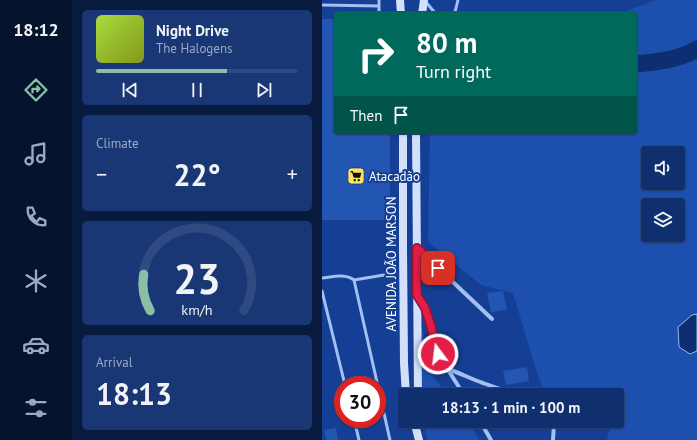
<!DOCTYPE html>
<html lang="en">
<head>
<meta charset="utf-8">
<style>
	:root { --surface:#0f2f6f; --page:#183774; --text:#f1f3f6; --muted:#9ba9c3; --line:#2f4a82; --accent:#8abfa5 }
	body { margin:0; font-family:"PT Sans",sans-serif; background:var(--page); color:var(--text); height:100vh; display:flex; flex-direction:column; font-size:15px; white-space:nowrap }
	* { box-sizing:border-box; margin:0 }
	p { font-size:13px; color:var(--muted) }
	.icon { flex:none; width:22px; height:22px; fill:none; stroke:currentColor; stroke-width:2; stroke-linecap:round; stroke-linejoin:round }
	.map { position:relative; flex:1; overflow:hidden }
	.side { display:flex; flex-direction:column; gap:10px; padding:10px; background:#081a3d; width:250px }
	.side>* { flex:none }
	.guide { position:absolute; left:12px; top:12px; width:303px; height:122px; border-radius:4px; box-shadow:0 1px 3px #0004,0 0 0 1px var(--line); background:#00695c; color:#fff; overflow:hidden }
	.controls { position:absolute; left:319px; top:146px; display:grid; gap:8px }
	.controls a { display:grid; place-items:center; width:44px; height:44px; border-radius:4px; background:var(--surface); box-shadow:0 1px 3px #0004,0 0 0 1px var(--line); font-size:20px }
	.speed { position:absolute; left:12px; top:376px; display:flex; gap:8px; font-size:20px; font-weight:700; text-align:center }
	.speed>* { display:grid; place-content:center; width:52px; height:52px; border-radius:50%; background:var(--surface); box-shadow:0 1px 3px #0004,0 0 0 1px var(--line); line-height:1 }
	.speed .limit { border:6px solid #d22; background:#fff; color:#111 }
	.pin { position:absolute; display:grid; place-items:center; width:34px; height:34px; color:#fff; margin:-17px; border-radius:8px; box-shadow:0 2px 6px #0006 }
	.me { position:absolute; width:44px; margin:-22px; rotate:345deg; stroke-linejoin:round; filter:drop-shadow(0 0 3px #0008) }
	.turn { display:flex; align-items:center; gap:14px; height:84px; padding:0 16px; font-size:18px }
	.turn .icon { width:52px; height:52px; stroke-width:2.5 }
	.turn b { display:block; font-size:28px; line-height:34px }
	.then { display:flex; align-items:center; height:38px; padding:0 16px; background:#0003; gap:8px; font-size:15px }
	.big { font-size:30px; font-weight:600; line-height:1.1 }
	.side .widget { flex:1; display:flex; flex-direction:column; justify-content:center; gap:6px; min-width:0; padding:0 14px; border-radius:6px; background:var(--page) }
	.side .dial { align-items:center; gap:0 }
	.dial svg { height:104px; overflow:visible; fill:none; stroke:var(--line); stroke-width:7; stroke-linecap:round; text-anchor:middle }
	.dial text { fill:var(--text); stroke:none }
	.song { display:flex; align-items:center; gap:12px }
	.cover { width:48px; height:48px; border-radius:6px; background:linear-gradient(135deg,hsl(80 70% 55%),hsl(70 70% 35%)) }
	.played { height:4px; border-radius:2px; background:linear-gradient(90deg,var(--accent) 65%,var(--line) 65%) }
	.keys { display:flex; justify-content:space-around; direction:ltr }
	.heat { display:flex; justify-content:space-between; align-items:center; font-size:22px; direction:ltr }
	.trip { position:absolute; left:76px; top:388px; width:226px; height:40px; border-radius:4px; background:var(--surface); box-shadow:0 1px 3px #0004,0 0 0 1px var(--line); font-weight:600; line-height:40px; text-align:center }
	main { display:flex; flex:1; min-height:0 }
	.tab-bar { display:flex; flex-direction:column; width:72px; justify-content:space-around; align-items:center; background:#06132c; color:var(--muted) }
	.tab-bar .icon { width:28px; height:28px }
	.tab-bar .on { color:var(--accent) }
	.tab-bar b { font-size:18px; color:var(--text) }
	.map>svg:first-child { display:block }
	.green { fill:#1d50ae; fill-rule:evenodd }
	.water { fill:#0d2e71; stroke:#96b8f4 }
	.lines { fill:none; stroke-linecap:round; stroke-linejoin:round }
	.river { stroke:#0d2e71; stroke-width:17 }
	.building { fill:#2355b3 }
	.service { stroke:#a4bff2; stroke-width:3 }
	.minor { stroke:#a4bff2; stroke-width:4 }
	.secondary { stroke:#d2e0fc; stroke-width:8 }
	.route-casing { stroke:#92132f; stroke-width:10 }
	.route { stroke:#e11d48; stroke-width:7 }
	.labels { text-anchor:middle; stroke-width:4; stroke-linejoin:round; paint-order:stroke }
	.poi-label { font-size:13px; fill:#fff; stroke:#143f94; text-anchor:start }
	.street-label { font-size:13px; fill:#fff; stroke:#143f94 }
</style>
</head>
<body>
<main>
<nav class="tab-bar">
<b>18:12</b>
<svg class="icon on" aria-label="directions" viewBox="0 0 24 24"><path d="M12 3l9 9-9 9-9-9zM9 14v-3h6M13 9l2 2-2 2"/></svg>
<svg class="icon" aria-label="music" viewBox="0 0 24 24"><path d="M9 18V5l10-2v13"/><circle cx="6" cy="18" r="3"/><circle cx="16" cy="16" r="3"/></svg>
<svg class="icon" aria-label="phone" viewBox="0 0 24 24"><path d="M5 4h4l2 5-3 2q2 4 5 5l2-3 5 2v4C11 20 4 13 5 4z"/></svg>
<svg class="icon" aria-label="climate" viewBox="0 0 24 24"><path d="M12 3v18M4 7l16 10M4 17L20 7"/></svg>
<svg class="icon" aria-label="car" viewBox="0 0 24 24"><path d="M5 17H2v-5l4-1 3-4h7l3 4 3 1v5h-3M9 17h6M6 11h13"/><circle cx="7" cy="17" r="2"/><circle cx="17" cy="17" r="2"/></svg>
<svg class="icon" aria-label="filters" viewBox="0 0 24 24"><path d="M4 7h16M4 17h16"/><circle cx="9" cy="7" r="2"/><circle cx="15" cy="17" r="2"/></svg>
</nav>
<section class="side">
<div class="widget">
<div class="song"><i class="cover"></i><div><b>Night Drive</b><p>The Halogens</p></div></div>
<div class="played"></div>
<div class="keys"><svg class="icon" aria-label="previous" viewBox="0 0 24 24"><path d="M18 5L8 12l10 7zM5 5v14"/></svg><svg class="icon" aria-label="pause" viewBox="0 0 24 24"><path d="M8 5v14M16 5v14"/></svg><svg class="icon" aria-label="next" viewBox="0 0 24 24"><path d="M6 5l10 7-10 7zM19 5v14"/></svg></div>
</div>
<div class="widget"><p>Climate</p>
<div class="heat"><a>−</a><b class="big">22°</b><a>+</a></div>
</div>
<div class="widget dial"><svg viewBox="0 0 100 80">
<path d="M14 69A42 42 0 1 1 86 69"/>
<path d="M14 69A42 42 0 0 1 9 41" stroke="#8abfa5"/>
<text x="50" y="56" font-size="32" font-weight="700">23</text>
<text x="50" y="72" font-size="11">km/h</text>
</svg></div>
<div class="widget"><p>Arrival</p><b class="big">18:13</b></div>
</section>
<div class="map">
<svg width="375" height="440" viewBox="0 0 375 440">
	<rect width="100%" height="100%" fill="#143f94"/>
	<path class="green" d="M334,0H375V42L367,46L332,57L313,58V14H297Z
		M375,55V440H285L289,421H295V395H286L277,387L265,395H224L215,373L191,293L159,285L106,242L108,132H313V71L348,68ZM326,153H356V183H326ZM326,205H356V235H326Z
		M99,324L112,378L127,395H98Z
		M101,421H146L157,440H105Z"/>
	<path class="water" d="M375,314V351L368,354L357,347L356,327L370,315Z"/>
	<g class="lines">
		<path class="river" d="M313,64C334,62 356,60 375,49"/>
	</g>
	<path class="building" d="M0,19H14V132H68V220H0Z
		M181,291L185,310L169,312L165,293Z
		M205,367L207,381L184,385L181,371Z
		M14,428L16,440H4L2,430Z"/>
	<g class="lines">
		<path class="service" d="M103,1L114,14H118
			M0,5L57,6
			M57,14V0
			M126,14L133,12L136,0
			M0,278C10,277 23,273 32,280L62,275
			M32,280L68,440
			M0,291L23,385
			M32,419L37,440"/>
		<path class="minor" d="M95,248L170,319
			M97,299L103,309L108,323L116,354L142,395
			M126,369C138,373 149,379 161,383C174,388 187,392 201,395
			M158,421L169,440
			M231,440L232,424L231,421"/>
		<path class="secondary" d="M78,0L79,14
			M100,14L102,0
			M81,132V249L82,363L84,395
			M94,132L96,395
			M92,421L97,440"/>
	</g>
	<g class="lines">
		<g class="route-casing">
			<path id="route" d="M116,354L108,323L103,308L95,295V248L116,268"/>
		</g>
		<use href="#route" class="route"/>
	</g>
	<defs>
		<g id="supermarket-square" transform="scale(0.9)"><rect x="-9" y="-9" width="18" height="18" rx="4" fill="#ffe264" stroke="#143f94"/><path d="M-6-5.5h2.5l.6 2H6L4.5 2H-2.5L-4.4-4H-6ZM-1.5 3.2a1.3 1.3 0 1 0 .1 0ZM3 3.2a1.3 1.3 0 1 0 .1 0Z" fill="#111"/></g>
	</defs>
	<g fill-rule="evenodd">
		<use href="#supermarket-square" x="34" y="176"/>
	</g>
	<g class="labels">
		<g class="poi-label">
			<text x="47" y="181">Atacadão</text>
		</g>
		<g class="street-label">
			<text transform="translate(69 264) rotate(-90)" y="5">AVENIDA JOÃO MARSON</text>
		</g>
	</g>
</svg>
<div class="controls">
<a><svg class="icon" aria-label="sound" viewBox="0 0 24 24"><path d="M4 9h4l5-4v14l-5-4H4zM17 9q2 3 0 6"/></svg></a>
<a><svg class="icon" aria-label="layers" viewBox="0 0 24 24"><path d="M12 4l9 5-9 5-9-5zM3 14l9 5 9-5"/></svg></a>
</div>
<div class="speed"><div class="limit">30</div></div>
<div class="pin" style="left:116px;top:268px;background:#d93025"><svg class="icon" aria-label="arrive" viewBox="0 0 24 24"><path d="M6 21V4h12l-3 4 3 4H6"/></svg></div>
<svg class="me" style="left:116px;top:354px" viewBox="-20 -20 40 40"><circle r="17" fill="#e11d48" stroke="#fff" stroke-width="3"/><path d="M0-11L8 9 0 5-8 9z" fill="#fff"/></svg>
<div class="trip">18:13 · 1 min · 100 m</div>
<div class="guide">
<div class="turn"><svg class="icon" aria-label="right" viewBox="0 0 24 24"><path d="M7 20v-9h11M14 6l5 5-5 5"/></svg><div><b>80 m</b>Turn right</div></div>
<div class="then">Then<svg class="icon" aria-label="arrive" viewBox="0 0 24 24"><path d="M6 21V4h12l-3 4 3 4H6"/></svg></div>
</div>
</div>
</main>
</body>
</html>
